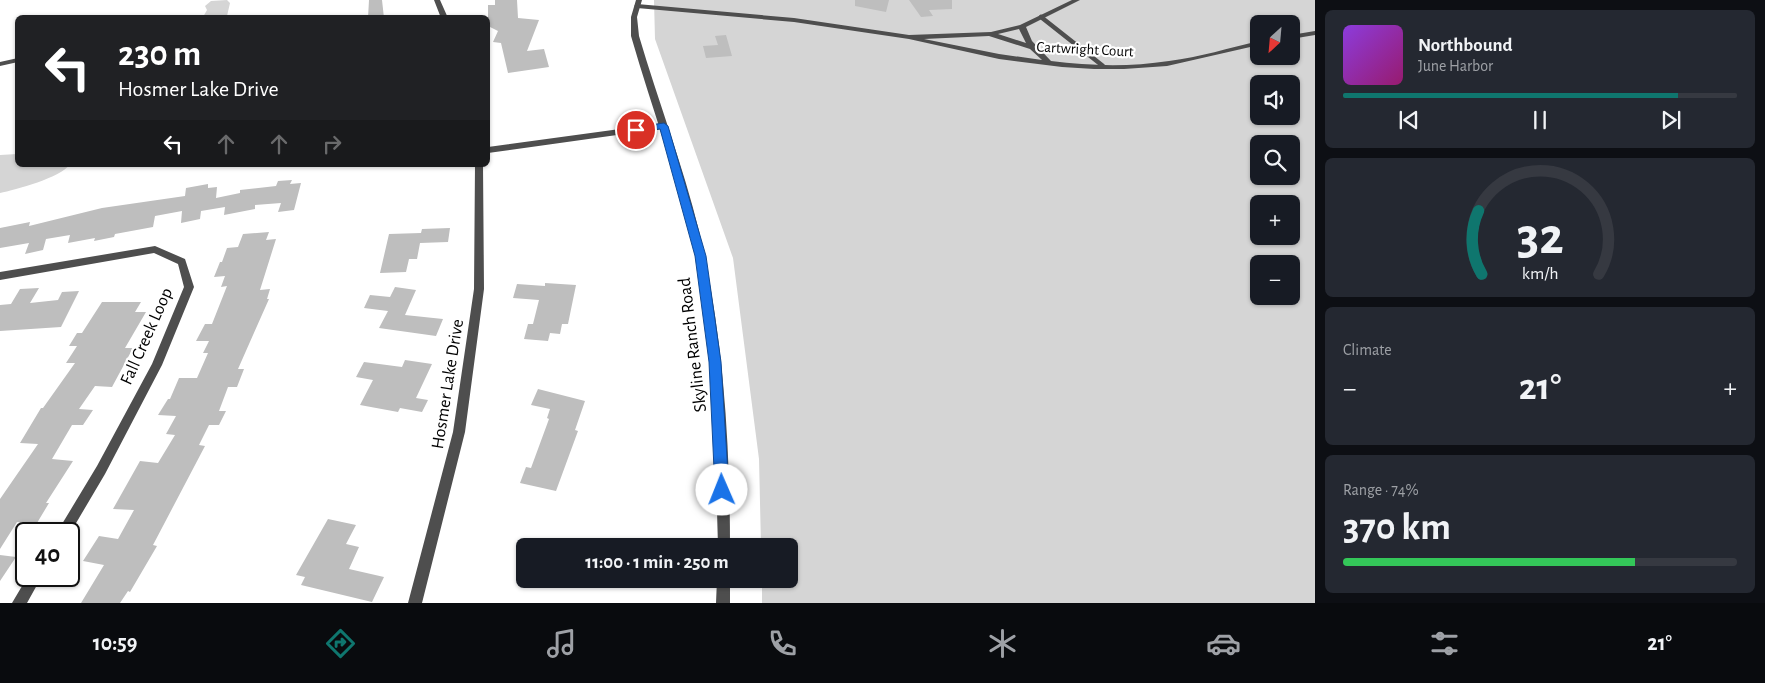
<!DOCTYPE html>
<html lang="en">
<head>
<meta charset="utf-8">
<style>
	:root { --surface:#171b24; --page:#242831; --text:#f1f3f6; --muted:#9ea1a6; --line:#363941; --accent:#0f766e }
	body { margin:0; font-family:"Alegreya Sans",sans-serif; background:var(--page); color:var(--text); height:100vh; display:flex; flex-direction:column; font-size:19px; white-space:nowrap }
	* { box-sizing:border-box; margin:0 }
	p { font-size:16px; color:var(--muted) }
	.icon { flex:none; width:28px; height:28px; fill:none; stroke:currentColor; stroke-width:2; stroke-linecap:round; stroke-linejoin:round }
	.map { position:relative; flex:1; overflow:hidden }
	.panel { display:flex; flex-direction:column; gap:10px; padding:10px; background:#0d0f14; width:450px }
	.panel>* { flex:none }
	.banner { position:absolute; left:15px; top:15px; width:475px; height:152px; border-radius:8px; box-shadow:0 1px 4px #0004; background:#202124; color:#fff; overflow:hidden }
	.needle { width:32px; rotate:206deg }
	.fabs { position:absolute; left:1250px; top:15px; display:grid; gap:10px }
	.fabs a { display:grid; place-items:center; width:50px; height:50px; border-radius:8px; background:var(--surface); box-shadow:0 1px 4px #0004; font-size:25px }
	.speed { position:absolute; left:15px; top:522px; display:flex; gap:10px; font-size:25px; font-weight:700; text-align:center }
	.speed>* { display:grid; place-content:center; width:65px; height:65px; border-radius:50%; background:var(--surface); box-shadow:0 1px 4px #0004; line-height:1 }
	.speed .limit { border:2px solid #111; border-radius:8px; background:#fff; color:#111 }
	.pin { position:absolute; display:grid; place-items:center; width:42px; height:42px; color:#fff; margin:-21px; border:2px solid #fff; border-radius:50%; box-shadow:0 1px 5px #0007 }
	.me { position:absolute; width:55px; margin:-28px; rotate:359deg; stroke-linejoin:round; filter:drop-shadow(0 0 4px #0008) }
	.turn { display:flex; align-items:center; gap:18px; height:105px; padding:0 20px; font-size:22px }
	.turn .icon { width:65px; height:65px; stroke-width:2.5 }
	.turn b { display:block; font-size:35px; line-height:42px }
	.lanes { display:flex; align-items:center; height:48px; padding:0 20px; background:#0003; justify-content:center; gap:25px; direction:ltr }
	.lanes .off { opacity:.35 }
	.big { font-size:38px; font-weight:600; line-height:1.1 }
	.panel .card { flex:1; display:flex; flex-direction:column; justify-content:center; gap:8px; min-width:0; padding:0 18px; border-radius:8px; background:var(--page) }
	.panel .dial { align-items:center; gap:0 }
	.dial svg { height:130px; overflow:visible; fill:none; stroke:var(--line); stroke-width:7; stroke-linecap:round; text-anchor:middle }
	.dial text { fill:var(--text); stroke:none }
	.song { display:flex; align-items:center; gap:15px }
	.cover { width:60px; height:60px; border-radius:8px; background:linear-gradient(135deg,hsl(270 70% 55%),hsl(320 70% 35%)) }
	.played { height:5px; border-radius:2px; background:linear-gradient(90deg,var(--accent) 85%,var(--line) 85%) }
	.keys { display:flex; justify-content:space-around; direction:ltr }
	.heat { display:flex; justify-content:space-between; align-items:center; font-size:28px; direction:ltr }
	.charge { height:8px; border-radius:4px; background:linear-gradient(90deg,#34c759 74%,var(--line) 0) }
	.trip { position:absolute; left:516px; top:538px; width:282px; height:50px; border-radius:8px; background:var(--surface); box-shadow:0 1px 4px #0004; font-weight:600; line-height:50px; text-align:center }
	.dock { display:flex; height:80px; justify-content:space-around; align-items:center; background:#090b0e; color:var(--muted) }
	.dock .icon { width:35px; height:35px }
	.dock .selected { color:var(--accent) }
	.dock b { font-size:22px; color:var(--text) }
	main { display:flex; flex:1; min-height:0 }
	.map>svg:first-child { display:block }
	.green { fill:#d5d5d5; fill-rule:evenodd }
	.building { fill:#bebebe }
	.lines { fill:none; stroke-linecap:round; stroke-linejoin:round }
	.service { stroke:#4e4e4e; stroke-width:4.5 }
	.minor { fill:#4e4e4e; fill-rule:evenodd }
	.tertiary { fill:#4e4e4e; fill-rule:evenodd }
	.route { fill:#1a73e8; stroke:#114b97 }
	.labels { text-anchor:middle; stroke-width:4.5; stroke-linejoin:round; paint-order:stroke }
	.far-street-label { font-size:15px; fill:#000; stroke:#fff }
	.street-label { font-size:18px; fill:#000; stroke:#fff }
</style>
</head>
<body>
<main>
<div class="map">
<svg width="1315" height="603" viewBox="0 0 1315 603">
	<rect width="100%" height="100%" fill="#fff"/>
	<path class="green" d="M227,0L230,3L227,16L203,17L207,10L205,6L211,1Z
		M654,0H1315V603H762V579H790V546H761L759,459L733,258L655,39ZM1259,24H1291V56H1259ZM1259,84H1291V116H1259ZM1259,144H1291V176H1259ZM1259,204H1291V236H1259ZM1259,264H1291V296H1259Z
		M17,154L18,165H69C62,177 15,190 0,193V155Z"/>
	<path class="building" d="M369,0H382L384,18H368Z
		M495,0H517L518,18L539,20L527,51L544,49L549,67L508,73L501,43L493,42L498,31L488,26V5H495Z
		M855,0H889L886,12L855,6Z
		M909,0H952V9L929,10L933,16L921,17Z
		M726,35L732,56L706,58L703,46L718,45L715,36Z
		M292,180L290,184L301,183L294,210L278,212L281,203L255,205V209L224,215L225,207L201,211L200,219L181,223L182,211L155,216L153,227L115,234L114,237L94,241L95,238L68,243L70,235L46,239L43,250L25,254L29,243L0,248V228L30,222L29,226L102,208L185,196L186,188L208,184V188L217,187L216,198L240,193V190L276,186L278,181Z
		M450,228L448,242L420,243L417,259H409L406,272L380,273L389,234L421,233L422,229Z
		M269,232L266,240L276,239L260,290L270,289L267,299H269L238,369H244L237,387H228L219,411H226L219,425H209L199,445L205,446L153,545L157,546L130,592L128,591L120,603H81L104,565L83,561L99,536L118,539L134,510L113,509L140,461L158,463L175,435L166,434L176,416L158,415L168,399H170L179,378H197L208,353H203L209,341H196L205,324H212L227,286L221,287L225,276L214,277L220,262H222L227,248L238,247L243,234Z
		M545,283L576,285L568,324H562L560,334L550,333L548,341L524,339L528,324H533L539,300L513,298L517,284L545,286Z
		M395,287L416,290L405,315L443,319L436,336L379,328L388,311L364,308L370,295L390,297Z
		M39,288L30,303L58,300L62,292L79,291L61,327L0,331V305L11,304L20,289Z
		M102,302H141L135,312H146L125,348H133L112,387L95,386L79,409L93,410L83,425H72L52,459L73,461L46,503H49L37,523L17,522L0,549V499L38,444L20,443L41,408H43L75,363H66L77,346H69L77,333H82Z
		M405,360L432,364L416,398L428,400L422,412L400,408L398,412L360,405L373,380L356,377L364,362L402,367Z
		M538,389L585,401L575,430L578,431L556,491L520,483L526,467L531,468L549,419L547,418L550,409L531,405Z
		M328,519L356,525L346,544L359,547L349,569L384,577L372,602L301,585L305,577L296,575Z
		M0,555L16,557L0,581Z"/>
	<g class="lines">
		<path class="service" d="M1041,17L1103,66"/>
		<path class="minor" d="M434,0H440L448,18H441Z
			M1072,0H1080L1026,27L1032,41L1051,61C1090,66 1130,67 1169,61C1200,57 1229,48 1259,41V45L1167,66L1124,69H1094L1062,67L999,59L909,39L794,22L637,8L634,6L637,4L794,18L909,35L991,32L1020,25ZM1019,29L1026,43L998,34ZM989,36L1030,49L1042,60L999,54L924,39Z
			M1315,31V35L1291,39V35Z
			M18,58V62L0,66V62Z
			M664,123L667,124V128L488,153V147Z
			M475,165H483L484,289L465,432L422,603H408L453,432L474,289Z
			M155,246L185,259L194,287L162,365L105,474L69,535L56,534L97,466L152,364L184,287L178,264L154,253L0,280V272Z
			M28,576H42L27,603H12Z"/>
		<path class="tertiary" d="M636,0H642L637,17L639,36C658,101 683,165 699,231C723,333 730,441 730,546H718C715,449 715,350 695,255C679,180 652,109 631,36V17Z
			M717,579H730V603H716Z"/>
	</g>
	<path class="route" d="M664,123L668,126L706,256L721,362L729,490L727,495L722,497L718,495L715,490L709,362L695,256L660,129L636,133L632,130L636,127Z"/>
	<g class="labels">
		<g class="far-street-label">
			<text transform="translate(1085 49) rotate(3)" y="5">Cartwright Court</text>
		</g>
		<g class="street-label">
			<text transform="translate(146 336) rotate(-66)" y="6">Fall Creek Loop</text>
			<text transform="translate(692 345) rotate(-97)" y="6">Skyline Ranch Road</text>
			<text transform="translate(447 384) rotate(-81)" y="6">Hosmer Lake Drive</text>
		</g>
	</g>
</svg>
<div class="fabs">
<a><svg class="needle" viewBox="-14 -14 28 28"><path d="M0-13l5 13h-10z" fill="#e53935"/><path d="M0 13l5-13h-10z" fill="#9ea1a6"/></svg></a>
<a><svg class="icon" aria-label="sound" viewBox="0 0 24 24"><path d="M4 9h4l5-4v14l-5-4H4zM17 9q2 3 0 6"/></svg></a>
<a><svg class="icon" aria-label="search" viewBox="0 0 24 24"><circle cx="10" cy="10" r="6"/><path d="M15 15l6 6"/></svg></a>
<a>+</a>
<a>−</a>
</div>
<div class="speed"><div class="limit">40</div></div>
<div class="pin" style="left:636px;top:130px;background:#d93025"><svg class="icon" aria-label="arrive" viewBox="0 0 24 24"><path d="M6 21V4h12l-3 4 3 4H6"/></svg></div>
<svg class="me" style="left:722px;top:490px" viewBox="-20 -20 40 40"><circle r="19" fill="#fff"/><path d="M0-13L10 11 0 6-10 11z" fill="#1a73e8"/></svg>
<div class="trip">11:00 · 1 min · 250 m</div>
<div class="banner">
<div class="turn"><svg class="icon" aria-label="left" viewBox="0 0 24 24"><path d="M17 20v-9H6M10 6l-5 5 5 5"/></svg><div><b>230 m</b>Hosmer Lake Drive</div></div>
<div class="lanes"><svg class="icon" aria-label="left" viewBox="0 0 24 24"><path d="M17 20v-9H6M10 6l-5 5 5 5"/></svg><svg class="icon off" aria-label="ahead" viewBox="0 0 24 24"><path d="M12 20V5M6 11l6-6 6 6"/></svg><svg class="icon off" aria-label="ahead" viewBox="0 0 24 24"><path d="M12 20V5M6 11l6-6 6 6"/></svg><svg class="icon off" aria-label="right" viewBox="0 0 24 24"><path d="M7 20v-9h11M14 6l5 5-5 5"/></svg></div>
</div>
</div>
<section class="panel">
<div class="card">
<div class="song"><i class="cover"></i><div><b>Northbound</b><p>June Harbor</p></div></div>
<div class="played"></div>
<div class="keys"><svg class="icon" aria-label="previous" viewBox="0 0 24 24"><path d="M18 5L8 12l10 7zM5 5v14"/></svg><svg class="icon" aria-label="pause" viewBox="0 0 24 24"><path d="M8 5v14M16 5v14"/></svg><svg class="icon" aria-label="next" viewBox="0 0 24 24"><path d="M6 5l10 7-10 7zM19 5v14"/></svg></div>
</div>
<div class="card dial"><svg viewBox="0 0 100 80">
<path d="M14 69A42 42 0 1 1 86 69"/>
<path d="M14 69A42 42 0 0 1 12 30" stroke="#0f766e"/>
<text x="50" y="56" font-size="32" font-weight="700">32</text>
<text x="50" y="72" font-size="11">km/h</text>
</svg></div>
<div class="card"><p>Climate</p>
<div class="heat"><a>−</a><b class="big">21°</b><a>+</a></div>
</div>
<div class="card"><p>Range · 74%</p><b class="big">370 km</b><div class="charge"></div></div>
</section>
</main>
<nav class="dock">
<b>10:59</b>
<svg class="icon selected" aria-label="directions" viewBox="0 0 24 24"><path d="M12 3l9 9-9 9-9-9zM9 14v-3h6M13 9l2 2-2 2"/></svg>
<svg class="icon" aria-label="music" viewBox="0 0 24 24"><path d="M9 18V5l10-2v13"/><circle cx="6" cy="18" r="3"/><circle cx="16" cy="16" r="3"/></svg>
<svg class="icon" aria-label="phone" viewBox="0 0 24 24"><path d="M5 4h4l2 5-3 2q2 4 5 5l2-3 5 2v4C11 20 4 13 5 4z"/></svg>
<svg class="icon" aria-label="climate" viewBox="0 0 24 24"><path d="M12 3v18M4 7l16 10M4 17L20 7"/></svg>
<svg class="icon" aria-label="car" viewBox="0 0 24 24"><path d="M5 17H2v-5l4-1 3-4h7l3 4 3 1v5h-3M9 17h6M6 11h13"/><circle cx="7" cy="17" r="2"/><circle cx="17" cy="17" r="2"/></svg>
<svg class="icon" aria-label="filters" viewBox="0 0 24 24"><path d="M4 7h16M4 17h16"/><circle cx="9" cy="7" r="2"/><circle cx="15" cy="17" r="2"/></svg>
<b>21°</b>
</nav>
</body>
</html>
